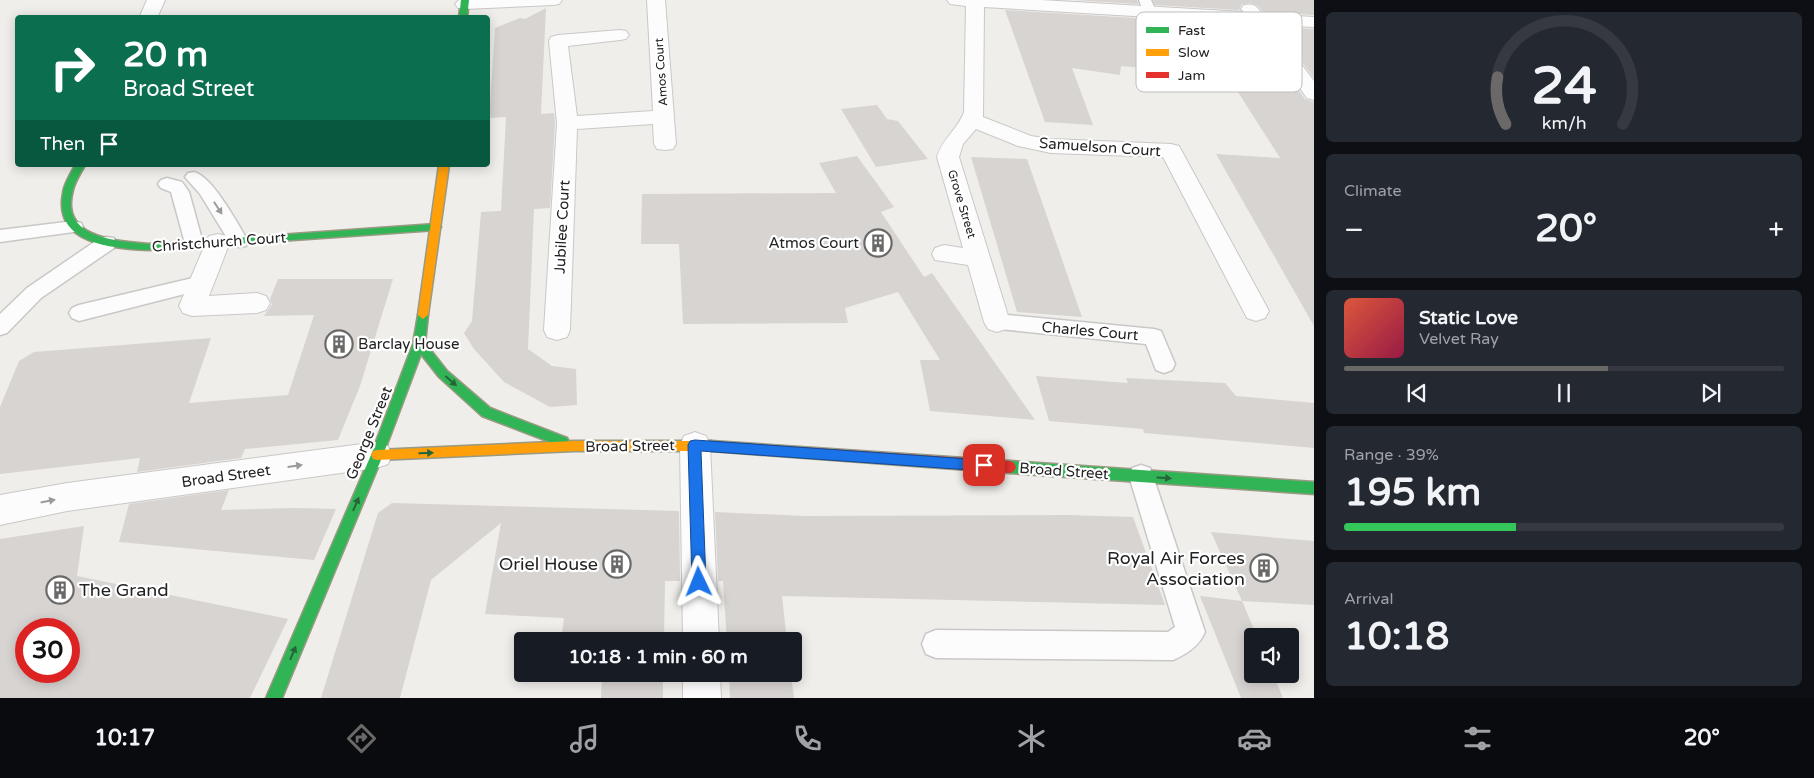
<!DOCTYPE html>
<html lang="en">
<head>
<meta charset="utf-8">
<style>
	:root { --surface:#171b24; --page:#242831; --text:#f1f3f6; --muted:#9ea1a6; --line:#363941; --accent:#6a6968 }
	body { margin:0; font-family:"Varela Round",sans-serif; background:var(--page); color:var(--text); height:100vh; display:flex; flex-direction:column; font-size:19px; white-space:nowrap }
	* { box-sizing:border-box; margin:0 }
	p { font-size:16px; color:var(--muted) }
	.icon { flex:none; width:28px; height:28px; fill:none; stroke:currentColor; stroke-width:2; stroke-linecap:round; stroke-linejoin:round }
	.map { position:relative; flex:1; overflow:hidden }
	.drawer { display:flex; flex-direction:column; gap:12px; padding:12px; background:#0d0f14; width:500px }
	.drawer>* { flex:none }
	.hud { position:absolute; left:15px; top:15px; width:475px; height:152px; border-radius:5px; box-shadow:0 2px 12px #0003; background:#0b6e4f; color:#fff; overflow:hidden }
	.buttons { position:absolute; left:1244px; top:628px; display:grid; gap:10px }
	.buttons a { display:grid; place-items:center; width:55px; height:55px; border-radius:5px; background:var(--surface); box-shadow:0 2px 12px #0003; font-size:25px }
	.speed { position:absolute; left:15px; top:618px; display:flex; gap:10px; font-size:25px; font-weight:700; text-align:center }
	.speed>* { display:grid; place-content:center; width:65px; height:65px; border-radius:50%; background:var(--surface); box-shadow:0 2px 12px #0003; line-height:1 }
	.speed .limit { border:8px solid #d22; background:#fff; color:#111 }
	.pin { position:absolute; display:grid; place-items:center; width:42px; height:42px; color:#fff; margin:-21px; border-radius:10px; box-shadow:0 2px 8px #0006 }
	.me { position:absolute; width:55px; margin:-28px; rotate:358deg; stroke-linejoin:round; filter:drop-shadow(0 0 4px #0008) }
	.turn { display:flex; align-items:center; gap:18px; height:105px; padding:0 25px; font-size:22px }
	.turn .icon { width:65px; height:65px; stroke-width:2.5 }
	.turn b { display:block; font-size:35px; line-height:42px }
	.then { display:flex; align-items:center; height:48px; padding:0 25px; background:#0003; gap:10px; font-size:19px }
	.big { font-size:38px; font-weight:800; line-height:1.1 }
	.drawer .card { flex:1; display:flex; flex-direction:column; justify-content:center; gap:8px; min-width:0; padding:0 18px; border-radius:8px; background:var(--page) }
	.drawer .dial { align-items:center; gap:0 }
	.dial svg { height:130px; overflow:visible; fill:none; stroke:var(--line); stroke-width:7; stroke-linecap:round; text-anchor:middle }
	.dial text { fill:var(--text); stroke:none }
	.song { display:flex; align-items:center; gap:15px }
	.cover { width:60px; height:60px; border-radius:8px; background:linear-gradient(135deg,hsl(10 70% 55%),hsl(340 70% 35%)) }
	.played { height:5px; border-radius:2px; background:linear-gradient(90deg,var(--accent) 60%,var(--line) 60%) }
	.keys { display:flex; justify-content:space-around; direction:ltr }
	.heat { display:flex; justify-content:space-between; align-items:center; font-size:28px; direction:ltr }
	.charge { height:8px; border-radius:4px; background:linear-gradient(90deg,#34c759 39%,var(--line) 0) }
	.trip { position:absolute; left:514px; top:632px; width:288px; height:50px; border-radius:5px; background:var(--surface); box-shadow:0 2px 12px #0003; font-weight:800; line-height:50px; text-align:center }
	.dock { display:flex; height:80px; justify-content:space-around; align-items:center; background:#090b0e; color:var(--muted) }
	.dock .icon { width:35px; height:35px }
	.dock .on { color:var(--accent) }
	.dock b { font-size:22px; color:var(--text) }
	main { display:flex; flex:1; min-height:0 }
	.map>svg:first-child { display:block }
	.building { fill:#d7d4d2; fill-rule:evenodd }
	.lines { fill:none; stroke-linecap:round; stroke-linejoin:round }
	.lane-casing { stroke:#c9c8c7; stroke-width:3 }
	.street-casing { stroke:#c9c8c7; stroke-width:2 }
	.fast-casing { stroke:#999a82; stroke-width:3 }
	.slow-casing { stroke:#999a82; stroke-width:3 }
	.jam-casing { stroke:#999a82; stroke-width:3 }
	.lane { fill:#fdfcfc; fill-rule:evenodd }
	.street { fill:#fdfcfc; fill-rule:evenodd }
	.fast { fill:#30b455; fill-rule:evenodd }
	.slow { fill:#ff9f0a; fill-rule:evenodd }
	.jam { fill:#e5322d; fill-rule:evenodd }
	.oneway { fill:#9a9a9a }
	.oneway2 { fill:#286439 }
	.route { fill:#1a73e8; stroke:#114b97 }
	.labels { text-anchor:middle; stroke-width:4.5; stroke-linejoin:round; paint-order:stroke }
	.far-street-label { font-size:12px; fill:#222; stroke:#fff }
	.street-label { font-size:15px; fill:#222; stroke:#fff }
	.poi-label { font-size:15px; fill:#222; stroke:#fff; text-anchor:end }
	.near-poi-label { font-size:18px; fill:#222; stroke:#fff; text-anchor:end }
	.key { fill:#fff; stroke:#bdbdbd; stroke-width:1 }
	.key-label { font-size:14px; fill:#222 }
</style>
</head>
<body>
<main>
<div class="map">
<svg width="1314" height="698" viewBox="0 0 1314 698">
	<rect width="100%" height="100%" fill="#f0eeeb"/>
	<path class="building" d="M1073,0H1137L1138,4Z
		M1153,0H1314V15L1263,12L1258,6L1251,3L1242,4L1239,10L1155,5Z
		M546,8L541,114L554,113L555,123L550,208L534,209L528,349L552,366L576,369L577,405L550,407L504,382L474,349L464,333L472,321L481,212L501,211L506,117L489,118L495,28L520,18L525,19Z
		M1005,10L1251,25L1305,99L1314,102V326L1216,154L1280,158L1231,81L1179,77L1175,71L1121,66L1120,75L1072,68L1093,125L1045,122Z
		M1275,27L1314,29V78Z
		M877,105L887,119L898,121L928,159L876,167L841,109Z
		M857,156L894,207L881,212L924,277L932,273L1035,420L930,411L920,360H940L898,292L845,308L848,323L683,324L679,244H641L642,194L836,193L819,163Z
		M971,157L1027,159L1082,317L1017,312Z
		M278,279H393L360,386L338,440L245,449L241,458L137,472L140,458L0,474V407L19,361L34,352L211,338L189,403L288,395L314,315L264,316L272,304L270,299Z
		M1036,376L1128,383L1126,378L1225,383L1236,396L1314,403V448L1144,433L1143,429L1049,421Z
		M229,490L221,510L295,508L336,509L314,560L119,542L129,504Z
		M392,503L679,511L680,581H665L664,641H561L564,618L485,614L501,523L431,580L400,698H321L378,513Z
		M715,512L806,516L1068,515L1133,517L1165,605L782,596L787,641H727L723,581H718Z
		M84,526L77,576L288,619L250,698H0V539ZM26,629H69V671H26Z
		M1211,532L1314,541V605L1242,601Z
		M1200,596L1242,601L1257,636H1252V674H1273L1283,698H1241Z
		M602,674H663V698H601Z
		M729,674H791L794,698H730Z"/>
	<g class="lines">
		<g class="lane-casing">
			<path id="lane" d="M1139,0H1151L1156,11L1154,14H1144Z
				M194,172C212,176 238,224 248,241L246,246L239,247L232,246L200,194L185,177L188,173Z
				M167,178L182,182L189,192L203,243L201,248L194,249L187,248L185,243L171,192L161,188L158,184L161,180Z
				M74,221L81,223L83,227L81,231L0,242V230Z
				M107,237L114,238L116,243L114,248L41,298L7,333L0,335V314L27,288L100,238Z
				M201,276L208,278L211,283L208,288L79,321L72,318L69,313L72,308L79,305Z
				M997,314L1154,329L1161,331L1175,364L1172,370L1164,373L1156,370L1146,344L990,328L987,322L990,316Z
				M1141,465L1150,468L1153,476L1205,632C1199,646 1187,654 1173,660L936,658L926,654L922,644L926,634L936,630L1168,632L1175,627L1129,476L1132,468Z"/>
		</g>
		<g class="street-casing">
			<path id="street" d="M147,0H165L157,18H139Z
				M459,0H562L559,4L553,5L464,9L458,8L455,4Z
				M647,0H665L676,144L673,149L665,150L657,149L654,144L653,124L577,129L570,330L567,337L557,340L547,337L544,330L557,123L549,41L551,37L558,35L620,30L626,31L629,35L626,39L620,40L568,46L577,116L653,111Z
				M947,0H1041L1244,12L1241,9L1244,5C1254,3 1257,6 1262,14L1314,17V27L1271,25L1314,81V100L1307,98L1252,23L984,7L983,117L1031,136L1051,139L1171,144L1179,146L1269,311L1265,318L1256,321L1247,318L1163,157L1051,153L1018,146L976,129L963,144L959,157L1010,322L1006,329L997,332L988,329L984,322L968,265L935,260L932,254L935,248L944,245L963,248L937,157C942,139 958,129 964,112L966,6L950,4Z
				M218,234L227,236L230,242L209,296L257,293L266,296L270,303L266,310L257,313L192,316L183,313L179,306L206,242L209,236Z
				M695,432L706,436L710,445L719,641H683L680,445L684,436Z
				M377,442L388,446L392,455L388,464L377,468L67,511L0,525V495L67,483Z
				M683,674H720L721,698H683Z"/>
		</g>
		<g class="fast-casing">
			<path id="fast" d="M461,0H469L467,18H459Z
				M75,165H85C81,173 75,181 73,190C59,238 116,241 148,244L436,224L441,227L436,230L148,250C112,248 53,244 63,193C64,183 71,174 75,165Z
				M423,311L428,315L425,343L447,371L490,408L567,438L569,442L567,446L563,447L482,416L439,377L421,354L383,455L282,698H266L371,455L413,344L418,315Z
				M1010,461L1314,482V494L1010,473L1006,471L1004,467L1006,463Z"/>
		</g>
		<g class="slow-casing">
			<path id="slow" d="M439,165H449L428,315L423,319L418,315Z
				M574,441H711L715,442L717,446L715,450L711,451H574L377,460L373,459L371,455L373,451L377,450Z"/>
		</g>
		<g class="jam-casing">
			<path id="jam" d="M711,441L1010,461L1014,463L1016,467L1014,471L1010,473L711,451L707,450L705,446L707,442Z"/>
		</g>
		<use href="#lane" class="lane"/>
		<use href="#street" class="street"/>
		<use href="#fast" class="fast"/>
		<use href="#slow" class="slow"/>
		<use href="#jam" class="jam"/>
	</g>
	<defs><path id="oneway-solid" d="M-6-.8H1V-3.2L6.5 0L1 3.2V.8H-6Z" transform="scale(1.25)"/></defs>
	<g class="oneway">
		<use href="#oneway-solid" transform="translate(218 208) rotate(57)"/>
		<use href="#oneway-solid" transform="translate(295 466) rotate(-8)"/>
		<use href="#oneway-solid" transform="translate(48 501) rotate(-11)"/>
	</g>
	<g class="oneway2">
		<use href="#oneway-solid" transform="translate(451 381) rotate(41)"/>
		<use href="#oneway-solid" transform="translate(426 453) rotate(-2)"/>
		<use href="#oneway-solid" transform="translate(1164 478) rotate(4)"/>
		<use href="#oneway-solid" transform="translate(356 504) rotate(-67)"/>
		<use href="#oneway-solid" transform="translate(293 653) rotate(-67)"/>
	</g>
	<path class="route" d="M695,440L984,460L989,461L991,465L989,469L984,471L701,451L706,582L704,587L699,589L694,587L692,582L688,445L690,441Z"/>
	<defs>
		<g id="building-ring" transform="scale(1.4375)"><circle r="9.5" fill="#fff" stroke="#6a6968" stroke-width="1.5"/><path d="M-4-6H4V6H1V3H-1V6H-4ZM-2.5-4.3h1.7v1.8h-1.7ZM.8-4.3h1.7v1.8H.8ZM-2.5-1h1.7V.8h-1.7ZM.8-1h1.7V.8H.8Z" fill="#6a6968"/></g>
	</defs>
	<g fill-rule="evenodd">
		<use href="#building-ring" x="878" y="243"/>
		<use href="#building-ring" x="339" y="344"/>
		<use href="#building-ring" x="617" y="564"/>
		<use href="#building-ring" x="1264" y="568"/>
		<use href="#building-ring" x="60" y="590"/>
	</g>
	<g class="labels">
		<g class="far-street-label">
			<text transform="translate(661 72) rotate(-94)" y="4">Amos Court</text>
			<text transform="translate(962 204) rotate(73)" y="4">Grove Street</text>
		</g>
		<g class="street-label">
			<text transform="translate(1100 147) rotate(4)" y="5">Samuelson Court</text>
			<text transform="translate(562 227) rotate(-87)" y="5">Jubilee Court</text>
			<text transform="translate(219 242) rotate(-4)" y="5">Christchurch Court</text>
			<text transform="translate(1090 331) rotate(5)" y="5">Charles Court</text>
			<text transform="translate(369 433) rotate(-68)" y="5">George Street</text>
			<text transform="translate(630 446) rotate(-1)" y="5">Broad Street</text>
			<text transform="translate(1064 471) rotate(4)" y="5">Broad Street</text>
			<text transform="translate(226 476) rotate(-8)" y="5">Broad Street</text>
		</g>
		<g class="poi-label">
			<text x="859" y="248">Atmos Court</text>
			<text x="358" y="349" text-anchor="start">Barclay House</text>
		</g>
		<g class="near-poi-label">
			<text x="1245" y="564">Royal Air Forces<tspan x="1245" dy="21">Association</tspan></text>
			<text x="598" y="570">Oriel House</text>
			<text x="79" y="596" text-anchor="start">The Grand</text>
		</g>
	</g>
	<rect x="1136" y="12" width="166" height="80" rx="8" class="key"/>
	<rect x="1146" y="27" width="23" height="6" fill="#30b455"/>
	<rect x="1146" y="49" width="23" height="7" fill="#ff9f0a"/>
	<rect x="1146" y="72" width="23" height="6" fill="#e5322d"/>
	<g class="key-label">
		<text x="1178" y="35">Fast</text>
		<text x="1178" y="57">Slow</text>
		<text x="1178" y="80">Jam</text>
	</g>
</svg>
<div class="buttons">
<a><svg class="icon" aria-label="sound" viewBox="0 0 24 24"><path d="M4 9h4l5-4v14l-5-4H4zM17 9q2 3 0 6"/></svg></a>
</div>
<div class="speed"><div class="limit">30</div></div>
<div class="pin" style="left:984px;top:465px;background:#d93025"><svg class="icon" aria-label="arrive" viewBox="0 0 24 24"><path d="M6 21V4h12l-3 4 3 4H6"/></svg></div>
<svg class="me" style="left:699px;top:582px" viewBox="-20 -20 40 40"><path d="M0-17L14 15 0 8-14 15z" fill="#1a73e8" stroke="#fff" stroke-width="4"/></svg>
<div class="trip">10:18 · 1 min · 60 m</div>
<div class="hud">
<div class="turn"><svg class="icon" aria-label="right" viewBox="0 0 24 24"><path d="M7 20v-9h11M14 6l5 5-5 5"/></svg><div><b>20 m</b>Broad Street</div></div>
<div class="then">Then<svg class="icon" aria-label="arrive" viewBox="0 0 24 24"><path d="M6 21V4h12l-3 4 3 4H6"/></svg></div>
</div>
</div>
<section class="drawer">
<div class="card dial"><svg viewBox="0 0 100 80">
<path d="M14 69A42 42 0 1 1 86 69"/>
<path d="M14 69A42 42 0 0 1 9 40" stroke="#6a6968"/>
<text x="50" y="56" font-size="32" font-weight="700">24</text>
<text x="50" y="72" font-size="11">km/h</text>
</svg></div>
<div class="card"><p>Climate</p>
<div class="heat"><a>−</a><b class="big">20°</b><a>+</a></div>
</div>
<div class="card">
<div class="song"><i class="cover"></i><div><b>Static Love</b><p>Velvet Ray</p></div></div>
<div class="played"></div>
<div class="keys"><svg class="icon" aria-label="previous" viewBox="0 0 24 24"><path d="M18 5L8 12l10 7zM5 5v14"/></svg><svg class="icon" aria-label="pause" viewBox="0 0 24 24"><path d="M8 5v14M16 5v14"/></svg><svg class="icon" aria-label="next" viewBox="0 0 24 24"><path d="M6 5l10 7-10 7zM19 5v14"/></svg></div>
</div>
<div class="card"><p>Range · 39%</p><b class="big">195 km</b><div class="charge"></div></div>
<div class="card"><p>Arrival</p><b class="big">10:18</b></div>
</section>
</main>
<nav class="dock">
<b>10:17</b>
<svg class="icon on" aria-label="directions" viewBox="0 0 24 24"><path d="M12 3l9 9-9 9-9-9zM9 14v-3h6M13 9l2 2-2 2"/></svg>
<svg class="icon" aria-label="music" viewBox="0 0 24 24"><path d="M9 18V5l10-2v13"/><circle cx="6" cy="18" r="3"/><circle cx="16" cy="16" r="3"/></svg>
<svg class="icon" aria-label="phone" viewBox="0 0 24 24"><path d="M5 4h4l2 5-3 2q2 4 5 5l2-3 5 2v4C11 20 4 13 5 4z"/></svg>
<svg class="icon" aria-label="climate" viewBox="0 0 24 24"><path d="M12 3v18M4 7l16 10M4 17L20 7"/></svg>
<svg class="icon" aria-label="car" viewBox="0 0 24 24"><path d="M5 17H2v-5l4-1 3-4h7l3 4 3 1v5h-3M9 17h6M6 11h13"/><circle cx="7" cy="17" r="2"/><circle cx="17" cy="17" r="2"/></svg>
<svg class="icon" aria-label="filters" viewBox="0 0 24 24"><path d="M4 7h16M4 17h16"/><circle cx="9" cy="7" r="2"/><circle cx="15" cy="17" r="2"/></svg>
<b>20°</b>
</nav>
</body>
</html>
